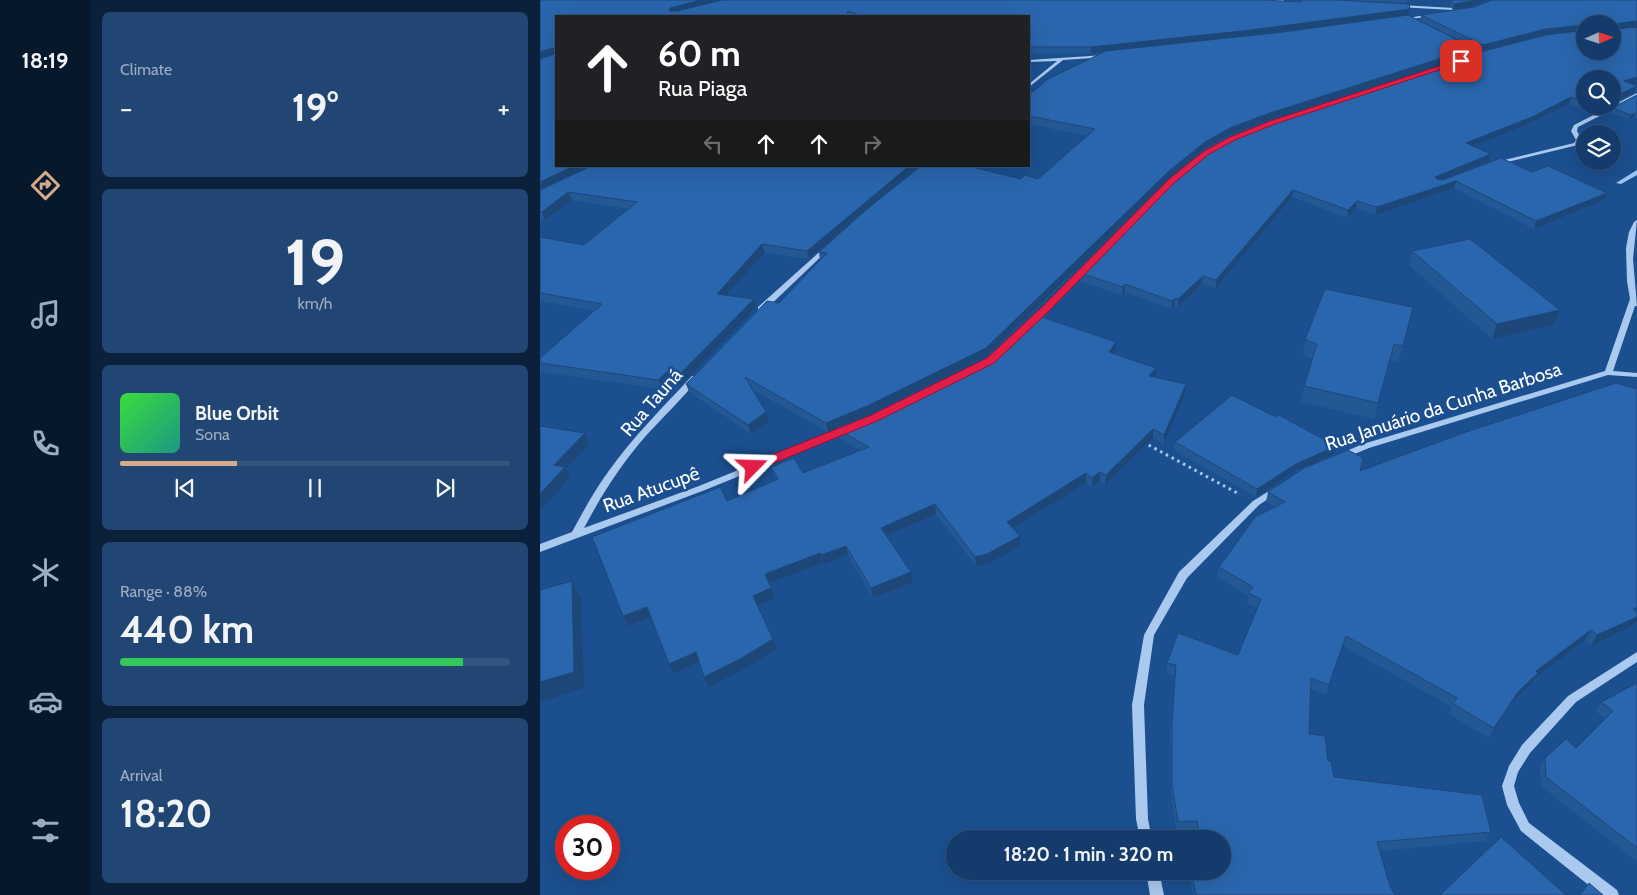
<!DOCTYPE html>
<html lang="en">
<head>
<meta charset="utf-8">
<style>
	:root { --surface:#143b6b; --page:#214673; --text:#f1f3f6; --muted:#9dadc1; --line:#33557e; --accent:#d6ab8b }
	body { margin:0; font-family:Cabin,sans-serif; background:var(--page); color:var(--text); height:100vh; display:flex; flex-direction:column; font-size:19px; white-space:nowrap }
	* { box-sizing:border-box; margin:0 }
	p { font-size:16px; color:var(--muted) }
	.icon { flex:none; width:28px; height:28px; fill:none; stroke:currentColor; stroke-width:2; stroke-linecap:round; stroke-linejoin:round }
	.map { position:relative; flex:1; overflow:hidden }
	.details { display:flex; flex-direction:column; gap:12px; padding:12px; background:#0b203b; width:450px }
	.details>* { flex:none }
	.guide { position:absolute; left:15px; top:15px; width:475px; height:152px; border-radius:0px; box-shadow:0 5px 20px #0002,0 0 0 1px var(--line); background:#202124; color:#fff; overflow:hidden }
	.needle { width:32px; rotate:87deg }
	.tools { position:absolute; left:1036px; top:15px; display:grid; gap:10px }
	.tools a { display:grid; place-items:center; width:45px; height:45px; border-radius:50%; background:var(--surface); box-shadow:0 5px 20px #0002,0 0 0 1px var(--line); font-size:25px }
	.speed { position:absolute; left:15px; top:815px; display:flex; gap:10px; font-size:25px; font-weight:700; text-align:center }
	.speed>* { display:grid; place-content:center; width:65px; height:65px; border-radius:50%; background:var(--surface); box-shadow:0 5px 20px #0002,0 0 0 1px var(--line); line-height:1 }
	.speed .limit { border:8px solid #d22; background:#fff; color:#111 }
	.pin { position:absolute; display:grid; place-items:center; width:42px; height:42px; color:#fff; margin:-21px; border-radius:10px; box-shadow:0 2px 8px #0006 }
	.me { position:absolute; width:55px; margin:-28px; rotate:68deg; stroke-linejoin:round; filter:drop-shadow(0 0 4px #0008) }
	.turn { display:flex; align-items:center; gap:18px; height:105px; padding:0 20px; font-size:22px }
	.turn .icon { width:65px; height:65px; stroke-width:2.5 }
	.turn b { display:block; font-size:35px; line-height:42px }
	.lanes { display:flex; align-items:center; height:48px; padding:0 20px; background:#0003; justify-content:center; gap:25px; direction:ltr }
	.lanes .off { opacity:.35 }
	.big { font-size:38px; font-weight:700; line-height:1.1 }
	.details .card { flex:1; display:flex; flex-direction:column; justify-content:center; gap:8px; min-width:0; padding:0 18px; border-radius:8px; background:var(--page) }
	.details .dial { align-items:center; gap:0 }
	.dial b { font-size:65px; line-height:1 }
	.song { display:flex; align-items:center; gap:15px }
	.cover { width:60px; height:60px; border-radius:8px; background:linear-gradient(135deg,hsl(120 70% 55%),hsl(170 70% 35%)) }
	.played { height:5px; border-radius:2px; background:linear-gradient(90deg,var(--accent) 30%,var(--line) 30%) }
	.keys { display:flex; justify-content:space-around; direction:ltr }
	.heat { display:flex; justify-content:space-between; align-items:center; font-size:28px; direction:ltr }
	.charge { height:8px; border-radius:4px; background:linear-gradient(90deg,#34c759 88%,var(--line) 0) }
	.trip { position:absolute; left:406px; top:830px; width:285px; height:50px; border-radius:25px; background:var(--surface); box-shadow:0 5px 20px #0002,0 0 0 1px var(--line); font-weight:700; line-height:50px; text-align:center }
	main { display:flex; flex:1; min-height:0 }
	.tab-bar { display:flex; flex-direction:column; width:90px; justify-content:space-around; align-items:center; background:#08182b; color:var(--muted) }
	.tab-bar .icon { width:35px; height:35px }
	.tab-bar .on { color:var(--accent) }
	.tab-bar b { font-size:22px; color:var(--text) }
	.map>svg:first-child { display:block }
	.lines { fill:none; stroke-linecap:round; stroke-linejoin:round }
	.stream { fill:#9cc4f0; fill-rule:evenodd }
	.path { stroke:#a9c9ee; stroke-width:3; stroke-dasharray:2.5 4; stroke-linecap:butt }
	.minor { fill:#a9c9ee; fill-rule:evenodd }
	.wall { fill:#245895; fill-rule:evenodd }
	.shaded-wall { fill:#1d4779 }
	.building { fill:#2a66ad; stroke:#1d4779 }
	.route { fill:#e11d48; stroke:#92132f }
	.labels { text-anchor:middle; stroke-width:5; stroke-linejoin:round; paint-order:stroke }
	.street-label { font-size:19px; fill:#fff; stroke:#1b4f8f }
</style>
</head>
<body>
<main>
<nav class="tab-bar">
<b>18:19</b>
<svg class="icon on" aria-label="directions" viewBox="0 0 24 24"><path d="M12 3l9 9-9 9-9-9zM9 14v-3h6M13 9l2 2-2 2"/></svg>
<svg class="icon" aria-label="music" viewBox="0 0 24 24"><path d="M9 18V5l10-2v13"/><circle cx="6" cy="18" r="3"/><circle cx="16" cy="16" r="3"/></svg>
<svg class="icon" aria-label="phone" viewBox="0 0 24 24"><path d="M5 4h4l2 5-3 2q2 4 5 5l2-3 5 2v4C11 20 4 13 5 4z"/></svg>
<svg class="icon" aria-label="climate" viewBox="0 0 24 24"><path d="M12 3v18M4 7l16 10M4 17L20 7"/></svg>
<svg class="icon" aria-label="car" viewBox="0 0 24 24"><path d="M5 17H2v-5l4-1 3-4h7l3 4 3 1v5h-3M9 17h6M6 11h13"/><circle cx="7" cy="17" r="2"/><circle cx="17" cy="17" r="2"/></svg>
<svg class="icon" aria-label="filters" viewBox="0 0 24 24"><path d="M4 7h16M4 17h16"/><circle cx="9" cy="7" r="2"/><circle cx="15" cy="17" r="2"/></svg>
</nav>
<section class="details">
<div class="card"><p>Climate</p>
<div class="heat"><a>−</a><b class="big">19°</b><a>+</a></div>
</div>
<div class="card dial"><b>19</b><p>km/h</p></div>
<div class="card">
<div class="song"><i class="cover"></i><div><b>Blue Orbit</b><p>Sona</p></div></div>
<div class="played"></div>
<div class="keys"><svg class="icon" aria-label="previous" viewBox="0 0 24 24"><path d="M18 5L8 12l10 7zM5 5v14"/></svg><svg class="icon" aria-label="pause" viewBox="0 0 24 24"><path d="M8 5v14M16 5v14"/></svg><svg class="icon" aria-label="next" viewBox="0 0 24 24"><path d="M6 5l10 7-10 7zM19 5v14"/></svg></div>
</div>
<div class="card"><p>Range · 88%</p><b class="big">440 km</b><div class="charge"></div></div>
<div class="card"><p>Arrival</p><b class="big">18:20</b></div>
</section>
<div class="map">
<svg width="1097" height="895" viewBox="0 0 1097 895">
	<rect width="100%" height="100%" fill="#1b4f8f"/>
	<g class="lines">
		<path class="stream" d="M1097,170V175L1081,184L1076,183Z"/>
		<path class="path" d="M603,442L699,494"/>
		<path class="minor" d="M723,0H743L744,1L742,2Z
			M860,5L932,9L934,10L932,11L858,7Z
			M892,14L894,16L863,20L861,19Z
			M922,45L942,54V55L938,56L920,47V45Z
			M565,55H567V57L523,60L489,87V84L517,61L489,62V60Z
			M1097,93V97L1038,127L1037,131L1042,140L1038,145L955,165L952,163L1034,143L1036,140L1031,131L1034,125Z
			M1097,220L1093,259L1097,306H1095L1073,371L1097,373V377L1068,375L829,448L805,458H799L798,456L799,454L823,444L1065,371L1090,299L1087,281L1086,248L1089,232L1094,222Z
			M287,246L289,247V249L224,311H218V307L285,247Z
			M548,264L550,265V267L493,326H487L486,324L487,322L546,265Z
			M152,376H158L159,378C142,399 122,418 104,438C80,466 61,496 44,528L159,486L304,427L307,426L311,429L310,431L165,490L0,552V544L32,532C43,512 54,491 68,472C92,438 123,407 152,376Z
			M737,486L740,487L742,489L740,491L719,505L647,578L614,635L604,705L608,819L612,839H600L596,819L592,705L604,635L639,572L713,501Z
			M1097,652V662L1036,702L990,753L978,772L974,786L979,803L989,823L1077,890L1079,895H1061L981,831L967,805L962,786L969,766L982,745L1028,696Z
			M606,871H619L624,895H610Z"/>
	</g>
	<path class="wall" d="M0,0L760,2L761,0H867L866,3L870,9L869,16L931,55L729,120L689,135L664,149L629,179L447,356L329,415L576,342V352L575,354L645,394L624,444L613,438L565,485L560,481L552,487L546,483L473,529L480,546L448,564L436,566L396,514L346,536L371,572L373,582L333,598L308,555L284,564L283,563L230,584L235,598L217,605L237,649L204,669L169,687L164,677L159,663L134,673L129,664L111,617L88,626L83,616L187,501L236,480L234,477L231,467L263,473L320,450L299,438L296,429L288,432L212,389L226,412L229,421L211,434L149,392L146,384L239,303L280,261L279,252L312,223L269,259L225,253L186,296L216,308L140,386L131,380L122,389L0,372V358L54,311L0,301V237L44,245L89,209L32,200L5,220H0ZM16,16H489V54L551,53L566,52L489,95V124L548,136L498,179H481L338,200L379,166H16Z
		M911,0H949L931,7L913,10L910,6Z
		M1097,0L1093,84L1094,92L1045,79V106H1067L1060,110L1053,107L1047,110L1029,104L990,123L933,146L951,154L949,161L909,178L992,172L1064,200L994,229L914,188L835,215L816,208L807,218L752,197L676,288L662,284L638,307L634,306L632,309L585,292L582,295L540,281V273L1005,35L941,51L880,21L881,15ZM1045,24L1072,51H1045Z
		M1097,95V118L1094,117L1089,119L1070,113L1072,108Z
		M872,251L1020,310L1014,325L952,339L869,265Z
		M873,307L858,362L850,360L834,419L761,402L764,386L773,359L763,355L766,337Z
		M635,442L796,446L795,454L754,471L716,497L634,450Z
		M820,471L1094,625L1051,646L1045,640L995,678L992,683L972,702L949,738L909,714L912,707L803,646L786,695L770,689L769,734L788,761L794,777L951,832L945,841L840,851L850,886L855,895H653L650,880L651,871H682V839H657L656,831L636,832L631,794L630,731L635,676L626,673L627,663L698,655L717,608L707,604L708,596L677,577L679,567L735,507L726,502L728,492Z
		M1097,683V862L1001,786L1000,767L1005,758L1036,748L1065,718L1055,711L1061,702Z"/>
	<path class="shaded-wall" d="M161,0H187L132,14L129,11L130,8Z
		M935,0H949L931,7L913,10L914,4Z
		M870,9L869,16L710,36L551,53V47Z
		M1097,21V27L1072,30L1073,24Z
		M1045,25V31L1004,35L941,51L943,45L1006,29Z
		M13,48L15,55L0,60V52Z
		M933,48L931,55L729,120L689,135L664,149L629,179L447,356L329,415L288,432L286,423L629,171L665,142L690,128L730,113Z
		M1097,77V83L1082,88L1084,81Z
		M1097,86L1094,92L1072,103V98Z
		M1031,97L1029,104L990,123L924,150L926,143Z
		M1048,106H1053L1047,110Z
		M1061,106H1067L1060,110Z
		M1095,113L1094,117L1089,119L1091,115Z
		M951,154L949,161L893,184L895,177Z
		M34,166H54L0,191V182Z
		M369,166H379L269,259L267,251Z
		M916,181L914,188L835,215L837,207Z
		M753,190L752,197L676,288V280Z
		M28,192L32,200L5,220L2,212Z
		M1067,193L1064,200L994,229L996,221Z
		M817,201L816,208L807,218L808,210Z
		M222,244L225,253L179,303L177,294Z
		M663,276L662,284L638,307V299Z
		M585,284V292L582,295L583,287Z
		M635,298L634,306L632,309V301Z
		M214,299L216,308L140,386L137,377Z
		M1020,310L1014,325L952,339L957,324Z
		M576,342V352L569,361V352Z
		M616,368V378L609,376Z
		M128,371L131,380L122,389L118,380Z
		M646,384L645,394L624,444V435Z
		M226,412L229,421L211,434L208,425Z
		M613,429V438L565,485L566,475Z
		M45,433L49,444L26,469L30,477L0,511V494L14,465Z
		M796,446L795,454L754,471L716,497L717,489L756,464Z
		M560,472V481L552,487V478Z
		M546,473V483L467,532V522Z
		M395,504L396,514L343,537L341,528Z
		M480,536V546L448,564L436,566L435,557Z
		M306,546L308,555L284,564L281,555Z
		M280,553L283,563L228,584L225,574Z
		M371,572L373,582L333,598L331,588Z
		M32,581L41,598L44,688L0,702V682Z
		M231,588L235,598L216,606L213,596Z
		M107,607L111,617L88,626L83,616Z
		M1097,617V621L1094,625L1051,646L1057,635Z
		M1051,630L1045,640L995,678L992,683L972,702L949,738L954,728L978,692L996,671Z
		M806,636L803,646L786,695L789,685Z
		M233,639L237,649L204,669L169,687L164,677Z
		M156,652L160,662L134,673L129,664Z"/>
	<path class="building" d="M0,0H161L130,8L129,11H137L182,0H724L761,2V0H796L869,4L870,9L711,30L551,47H489V16H323L308,11L306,16H16V166H34L0,182V59L15,54V50L13,48L0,52Z
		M911,0H935L932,1L914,4Z
		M952,0H1097V21L1073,24L1074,29L1097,27V77L1084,81L1097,86L1072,98V79H1045V102L1031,97L992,117L926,143L951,154L895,177L897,179L903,180L961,158L992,172L1008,166L1067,193L996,221L916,181L837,207L817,201L808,210L753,190L676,280L663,276L638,299L635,298L632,301L585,284L583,287L540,273L636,176L671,147L696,134L736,119L944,51L1006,35L1045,30V51H1072V24H1045V25L1006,29L943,45L881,15L934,7Z
		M868,15L933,48L730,113L690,128L665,142L629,171L446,348L327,406L286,423L205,377L226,412L208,425L146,384L227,301L239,303L287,253L279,252L326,210L381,166H428L481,179L485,175L498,179L555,129L489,116V95L508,79L566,51L743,32Z
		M1097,95V113H1095L1091,115L1072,108Z
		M51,166H369L267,251L222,244L177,294L214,299L137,377L128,371L118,380L0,363V358L62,304L0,293V237L44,245L97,202L28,192L2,212H0V190Z
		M930,239L1020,310L957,324L872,251Z
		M785,289L873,307L863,346L854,344L838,403L764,386L777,344L766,340V337Z
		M496,315L576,342L569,352L616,368L609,376L646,384L624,435L613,429L566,475L560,472L552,478L546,473L467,522L480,536L447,554L435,557L395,504L341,528L371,572L331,588L306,546L281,555L280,553L225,574L231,588L213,596L233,639L200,659L164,677L156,652L129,664L107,607L83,616L52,537L180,487L187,501L238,479L231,467L254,458L263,473L329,447L296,428L335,413L454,354Z
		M1076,383L1097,389V607L1093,609L1097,612V617L1057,635L1051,630L996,671L998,673L978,692L954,728L913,704L917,698L806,636L789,685L771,678L769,734L785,736L788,761H791L794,777L942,795L951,832L837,842L850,886L855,895H656L651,871H682V839H660L657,821L638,822L632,785V721L636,665L627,663L638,633L698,655L721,599L708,593L713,587L679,567L715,517L745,502L728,492L764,468L808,450L823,458L820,471L923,433Z
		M692,395L736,417L737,414L796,446L756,464L717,489L635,442Z
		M0,426L45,433L14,465L25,467L0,494Z
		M32,581L34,672L0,682V590Z
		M1097,683V848L1006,777L1005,758L1026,739L1036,748L1073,711L1061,702Z
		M961,837L1026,895H900Z
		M1049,883L1063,895H1040Z"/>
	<path class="route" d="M921,59L923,60V62L735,124L695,140L669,154L634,183L510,310L454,363L337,421L217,470L213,471L207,467L209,464L329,416L447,358L503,306L629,179L664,151L690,137L730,121Z"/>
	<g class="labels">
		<g class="street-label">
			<text transform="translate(111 402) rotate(-49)" y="7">Rua Tauná</text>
			<text transform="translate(903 406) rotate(-18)" y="7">Rua Januário da Cunha Barbosa</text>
			<text transform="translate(111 489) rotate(-20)" y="7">Rua Atucupê</text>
		</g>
	</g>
</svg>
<div class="tools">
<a><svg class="needle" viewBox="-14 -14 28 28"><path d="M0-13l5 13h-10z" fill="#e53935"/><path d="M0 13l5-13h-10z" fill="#9dadc1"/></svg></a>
<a><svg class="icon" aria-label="search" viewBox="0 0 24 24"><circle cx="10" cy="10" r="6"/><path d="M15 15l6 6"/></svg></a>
<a><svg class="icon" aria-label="layers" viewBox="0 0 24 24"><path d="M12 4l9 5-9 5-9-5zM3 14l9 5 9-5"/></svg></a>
</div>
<div class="speed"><div class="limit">30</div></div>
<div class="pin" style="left:921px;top:61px;background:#d93025"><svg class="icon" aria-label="arrive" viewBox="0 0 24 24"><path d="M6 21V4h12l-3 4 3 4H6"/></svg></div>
<svg class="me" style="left:213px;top:467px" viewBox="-20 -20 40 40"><path d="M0-17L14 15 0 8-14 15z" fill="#e11d48" stroke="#fff" stroke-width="4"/></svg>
<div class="trip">18:20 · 1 min · 320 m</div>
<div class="guide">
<div class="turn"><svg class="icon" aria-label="ahead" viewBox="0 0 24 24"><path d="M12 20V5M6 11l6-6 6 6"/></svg><div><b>60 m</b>Rua Piaga</div></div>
<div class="lanes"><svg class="icon off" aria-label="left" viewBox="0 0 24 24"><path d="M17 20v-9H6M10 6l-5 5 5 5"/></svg><svg class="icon" aria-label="ahead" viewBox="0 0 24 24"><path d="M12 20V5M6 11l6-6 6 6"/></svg><svg class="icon" aria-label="ahead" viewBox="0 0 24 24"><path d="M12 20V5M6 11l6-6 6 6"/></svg><svg class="icon off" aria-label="right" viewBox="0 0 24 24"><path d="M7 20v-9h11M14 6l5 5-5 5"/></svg></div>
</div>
</div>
</main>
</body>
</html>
